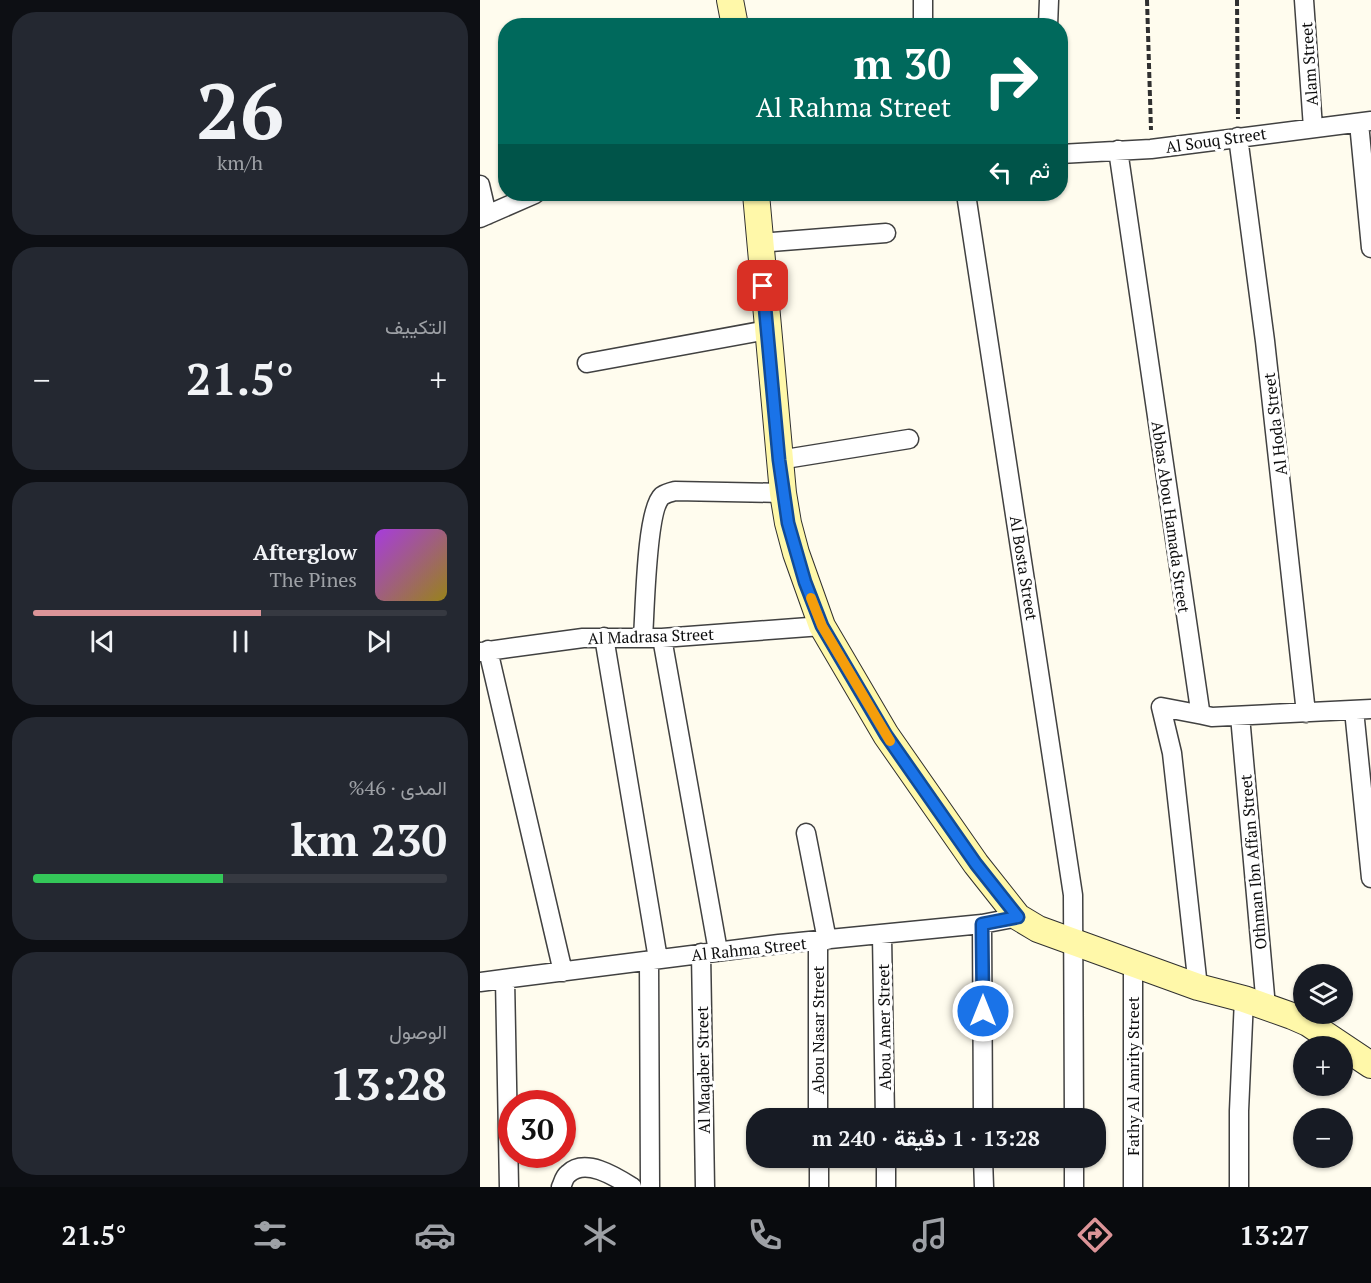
<!DOCTYPE html>
<html lang="ar">
<head>
<meta charset="utf-8">
<style>
	:root { --surface:#171b24; --page:#242831; --text:#f1f3f6; --muted:#9ea1a6; --line:#363941; --accent:#dc9498 }
	body { margin:0; font-family:"PT Serif",Vazirmatn,serif; background:var(--page); color:var(--text); direction:rtl; height:100vh; display:flex; flex-direction:column; font-size:22px; white-space:nowrap }
	* { box-sizing:border-box; margin:0 }
	p { font-size:20px; color:var(--muted) }
	.icon { flex:none; width:33px; height:33px; fill:none; stroke:currentColor; stroke-width:2; stroke-linecap:round; stroke-linejoin:round }
	.map { position:relative; flex:1; overflow:hidden; direction:ltr }
	.side { display:flex; flex-direction:column; gap:12px; padding:12px; background:#0d0f14; width:480px }
	.side>* { flex:none }
	.banner { position:absolute; left:18px; top:18px; width:570px; height:183px; border-radius:24px; box-shadow:0 2px 4px #0004; direction:rtl; background:#00695c; color:#fff; overflow:hidden }
	.buttons { position:absolute; left:813px; top:964px; display:grid; gap:12px }
	.buttons a { display:grid; place-items:center; width:60px; height:60px; border-radius:50%; background:var(--surface); box-shadow:0 2px 4px #0004; font-size:30px }
	.speed { position:absolute; left:18px; top:1090px; display:flex; gap:12px; font-size:30px; font-weight:700; text-align:center }
	.speed>* { display:grid; place-content:center; width:78px; height:78px; border-radius:50%; background:var(--surface); box-shadow:0 2px 4px #0004; line-height:1 }
	.speed .limit { border:9px solid #d22; background:#fff; color:#111 }
	.pin { position:absolute; display:grid; place-items:center; width:51px; height:51px; color:#fff; margin:-26px; border-radius:12px; box-shadow:0 3px 9px #0006 }
	.me { position:absolute; width:66px; margin:-33px; rotate:0deg; stroke-linejoin:round; filter:drop-shadow(0 0 4px #0008) }
	.turn { display:flex; align-items:center; gap:21px; height:126px; padding:0 18px; font-size:27px }
	.turn .icon { width:78px; height:78px; stroke-width:2.5 }
	.turn b { display:block; font-size:42px; line-height:51px }
	.then { display:flex; align-items:center; height:57px; padding:0 18px; background:#0003; gap:12px; font-size:22px }
	.big { font-size:45px; font-weight:800; line-height:1.1 }
	.side .widget { flex:1; display:flex; flex-direction:column; justify-content:center; gap:9px; min-width:0; padding:0 21px; border-radius:24px; background:var(--page) }
	.side .dial { align-items:center; gap:0 }
	.dial b { font-size:78px; line-height:1 }
	.song { display:flex; align-items:center; gap:18px }
	.cover { width:72px; height:72px; border-radius:9px; background:linear-gradient(135deg,hsl(280 70% 55%),hsl(50 70% 35%)) }
	.played { height:6px; border-radius:3px; background:linear-gradient(90deg,var(--accent) 55%,var(--line) 55%) }
	.keys { display:flex; justify-content:space-around; direction:ltr }
	.heat { display:flex; justify-content:space-between; align-items:center; font-size:33px; direction:ltr }
	.charge { height:9px; border-radius:4px; background:linear-gradient(90deg,#34c759 46%,var(--line) 0) }
	.trip { position:absolute; left:266px; top:1108px; width:360px; height:60px; border-radius:24px; background:var(--surface); box-shadow:0 2px 4px #0004; font-weight:800; line-height:60px; text-align:center; direction:rtl }
	.menu { display:flex; height:96px; justify-content:space-around; align-items:center; background:#090b0e; color:var(--muted) }
	.menu .icon { width:42px; height:42px }
	.menu .active { color:var(--accent) }
	.menu b { font-size:27px; color:var(--text) }
	main { display:flex; flex:1; min-height:0 }
	.map>svg:first-child { display:block }
	.lines { fill:none; stroke-linecap:round; stroke-linejoin:round }
	.street-casing { stroke:#414141; stroke-width:21 }
	.secondary-casing { stroke:#303030; stroke-width:28 }
	.path { stroke:#303030; stroke-width:4; stroke-dasharray:6 3; stroke-linecap:butt }
	.street { stroke:#fff; stroke-width:18 }
	.secondary { stroke:#fff8a9; stroke-width:26 }
	.route-casing { stroke:#114b97; stroke-width:15 }
	.route { stroke:#1a73e8; stroke-width:10 }
	.slow { stroke:#f59e0b; stroke-width:10 }
	.labels { text-anchor:middle; stroke-width:6; stroke-linejoin:round; paint-order:stroke }
	.street-label { font-size:16px; fill:#0e0e0e; stroke:#fff }
</style>
</head>
<body>
<main>
<div class="map">
<svg width="891" height="1187" viewBox="0 0 891 1187">
	<rect width="100%" height="100%" fill="#fffcee"/>
	<g class="lines">
		<g class="street-casing">
			<path id="street" d="M443,0V26
				M824,0L833,128
				M568,26L569,0
				M879,123L891,248
				M758,137L785,341L826,713
				M638,150L720,710L723,715L732,717L891,709
				M580,154L671,149L891,121
				M0,185L7,215
				M486,194L593,895L594,1119
				M0,218L55,194
				M279,243L406,233
				M107,363L287,330
				M299,460L429,439
				M124,637L178,959
				M163,637C165,613 166,510 182,496C185,494 191,492 195,491L303,493
				M182,638L238,951
				M8,650L83,972
				M0,652L103,638H182L342,626
				M874,710L891,878
				M760,716L786,1007
				M326,833L347,940
				M502,924L503,1119
				M402,935L405,1119
				M338,941V1119
				M221,953L225,1187
				M169,960L170,1187
				M25,979L29,1187
				M0,982L299,944L502,924L538,917
				M718,987L692,753L681,707L723,715
				M339,1158V1187
				M406,1158V1187
				M503,1158L504,1187
				M594,1158V1187
				M81,1187C83,1183 84,1177 88,1174C105,1157 136,1177 152,1187
				M653,1187V964
				M759,1187V1111L764,999"/>
		</g>
		<g class="secondary-casing">
			<path id="secondary" d="M250,0L255,26
				M276,194L303,493L308,523L316,553L342,626L406,735L496,864L538,917L558,929L718,987L764,999L812,1016L828,1023L891,1065"/>
		</g>
		<path class="path" d="M667,0L671,130
			M757,0L758,119"/>
		<use href="#street" class="street"/>
		<use href="#secondary" class="secondary"/>
	</g>
	<g class="lines">
		<g class="route-casing">
			<path id="route" d="M283,286L299,460L308,523L325,582L342,626L406,735L496,864L538,917L502,924L503,1011"/>
		</g>
		<use href="#route" class="route"/>
		<path class="slow" d="M331,598L342,626L410,741"/>
	</g>
	<g class="labels">
		<g class="street-label">
			<text transform="translate(829 64) rotate(-94)" y="6">Alam Street</text>
			<text transform="translate(736 140) rotate(-8)" y="6">Al Souq Street</text>
			<text transform="translate(795 424) rotate(-97)" y="6">Al Hoda Street</text>
			<text transform="translate(691 517) rotate(82)" y="6">Abbas Abou Hamada Street</text>
			<text transform="translate(544 568) rotate(81)" y="6">Al Bosta Street</text>
			<text transform="translate(171 636) rotate(-2)" y="6">Al Madrasa Street</text>
			<text transform="translate(773 862) rotate(-95)" y="6">Othman Ibn Affan Street</text>
			<text transform="translate(269 949) rotate(-6)" y="6">Al Rahma Street</text>
			<text transform="translate(404 1027) rotate(-91)" y="6">Abou Amer Street</text>
			<text transform="translate(338 1030) rotate(-90)" y="6">Abou Nasar Street</text>
			<text transform="translate(223 1070) rotate(-91)" y="6">Al Maqaber Street</text>
			<text transform="translate(653 1076) rotate(-90)" y="6">Fathy Al Amrity Street</text>
		</g>
	</g>
</svg>
<div class="buttons">
<a><svg class="icon" aria-label="layers" viewBox="0 0 24 24"><path d="M12 4l9 5-9 5-9-5zM3 14l9 5 9-5"/></svg></a>
<a>+</a>
<a>−</a>
</div>
<div class="speed"><div class="limit">30</div></div>
<div class="pin" style="left:283px;top:286px;background:#d93025"><svg class="icon" aria-label="arrive" viewBox="0 0 24 24"><path d="M6 21V4h12l-3 4 3 4H6"/></svg></div>
<svg class="me" style="left:503px;top:1011px" viewBox="-20 -20 40 40"><circle r="17" fill="#1a73e8" stroke="#fff" stroke-width="3"/><path d="M0-11L8 9 0 5-8 9z" fill="#fff"/></svg>
<div class="trip">13:28 · 1 دقيقة · 240 m</div>
<div class="banner">
<div class="turn"><svg class="icon" aria-label="right" viewBox="0 0 24 24"><path d="M7 20v-9h11M14 6l5 5-5 5"/></svg><div><b>30 m</b>Al Rahma Street</div></div>
<div class="then">ثم<svg class="icon" aria-label="left" viewBox="0 0 24 24"><path d="M17 20v-9H6M10 6l-5 5 5 5"/></svg></div>
</div>
</div>
<section class="side">
<div class="widget dial"><b>26</b><p>km/h</p></div>
<div class="widget"><p>التكييف</p>
<div class="heat"><a>−</a><b class="big">21.5°</b><a>+</a></div>
</div>
<div class="widget">
<div class="song"><i class="cover"></i><div><b>Afterglow</b><p>The Pines</p></div></div>
<div class="played"></div>
<div class="keys"><svg class="icon" aria-label="previous" viewBox="0 0 24 24"><path d="M18 5L8 12l10 7zM5 5v14"/></svg><svg class="icon" aria-label="pause" viewBox="0 0 24 24"><path d="M8 5v14M16 5v14"/></svg><svg class="icon" aria-label="next" viewBox="0 0 24 24"><path d="M6 5l10 7-10 7zM19 5v14"/></svg></div>
</div>
<div class="widget"><p>المدى · 46%</p><b class="big">230 km</b><div class="charge"></div></div>
<div class="widget"><p>الوصول</p><b class="big">13:28</b></div>
</section>
</main>
<nav class="menu">
<b>13:27</b>
<svg class="icon active" aria-label="directions" viewBox="0 0 24 24"><path d="M12 3l9 9-9 9-9-9zM9 14v-3h6M13 9l2 2-2 2"/></svg>
<svg class="icon" aria-label="music" viewBox="0 0 24 24"><path d="M9 18V5l10-2v13"/><circle cx="6" cy="18" r="3"/><circle cx="16" cy="16" r="3"/></svg>
<svg class="icon" aria-label="phone" viewBox="0 0 24 24"><path d="M5 4h4l2 5-3 2q2 4 5 5l2-3 5 2v4C11 20 4 13 5 4z"/></svg>
<svg class="icon" aria-label="climate" viewBox="0 0 24 24"><path d="M12 3v18M4 7l16 10M4 17L20 7"/></svg>
<svg class="icon" aria-label="car" viewBox="0 0 24 24"><path d="M5 17H2v-5l4-1 3-4h7l3 4 3 1v5h-3M9 17h6M6 11h13"/><circle cx="7" cy="17" r="2"/><circle cx="17" cy="17" r="2"/></svg>
<svg class="icon" aria-label="filters" viewBox="0 0 24 24"><path d="M4 7h16M4 17h16"/><circle cx="9" cy="7" r="2"/><circle cx="15" cy="17" r="2"/></svg>
<b>21.5°</b>
</nav>
</body>
</html>
